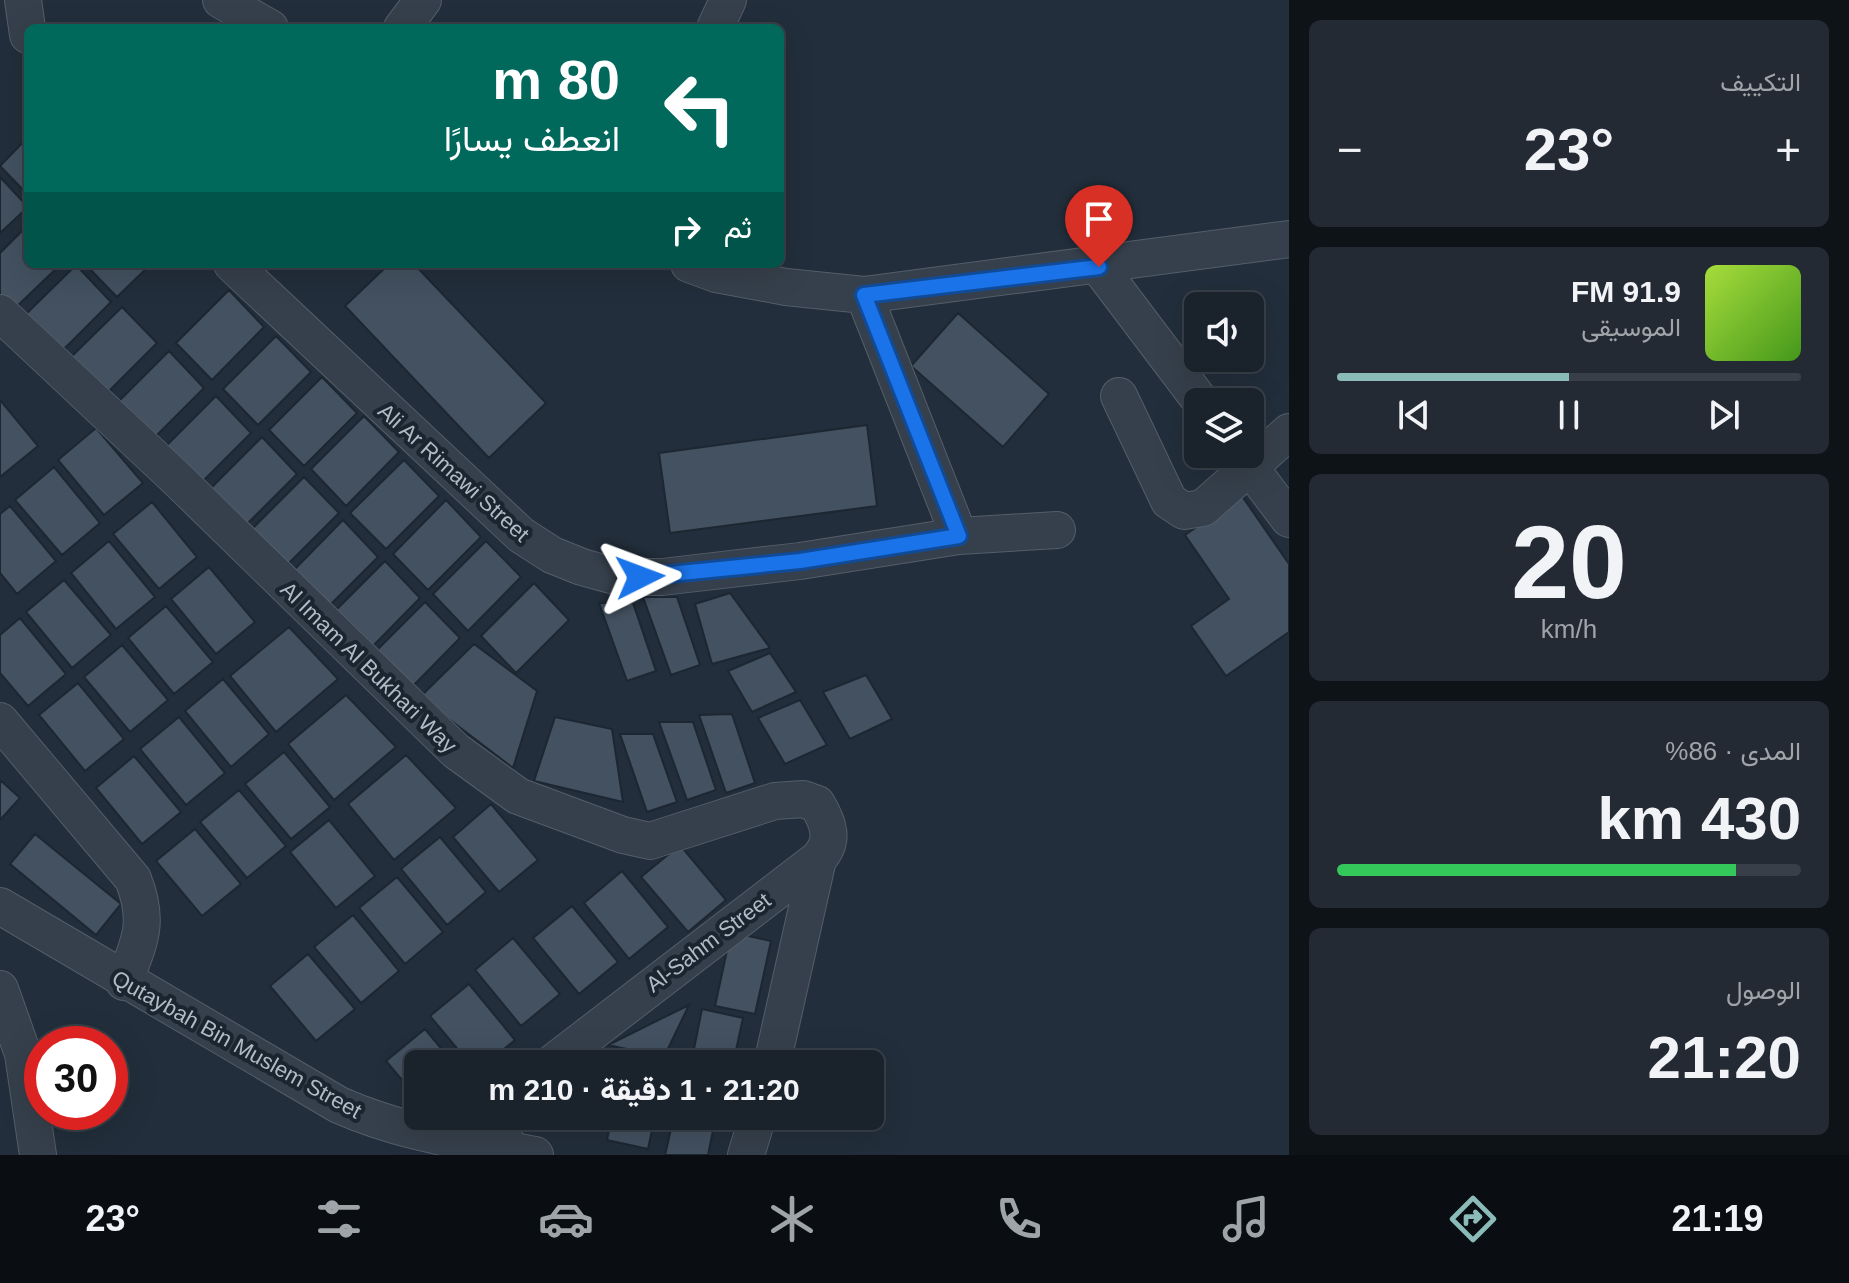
<!DOCTYPE html>
<html lang="ar">
<head>
<meta charset="utf-8">
<style>
	:root { --surface:#1a222c; --page:#232a34; --text:#f1f3f6; --muted:#9fa4a9; --line:#383f48; --accent:#8bbbb9 }
	body { margin:0; font-family:Helvetica,Vazirmatn,sans-serif; background:var(--page); color:var(--text); direction:rtl; height:100vh; display:flex; flex-direction:column; font-size:30px; white-space:nowrap }
	* { box-sizing:border-box; margin:0 }
	p { font-size:26px; color:var(--muted) }
	.icon { flex:none; width:44px; height:44px; fill:none; stroke:currentColor; stroke-width:2; stroke-linecap:round; stroke-linejoin:round }
	.map { position:relative; flex:1; overflow:hidden; direction:ltr }
	.panel { display:flex; flex-direction:column; gap:20px; padding:20px; background:#0e1318; width:560px }
	.panel>* { flex:none }
	.banner { position:absolute; left:24px; top:24px; width:760px; height:244px; border-radius:12px; box-shadow:0 8px 32px #0002,0 0 0 2px var(--line); direction:rtl; background:#00695c; color:#fff; overflow:hidden }
	.buttons { position:absolute; left:1184px; top:292px; display:grid; gap:16px }
	.buttons a { display:grid; place-items:center; width:80px; height:80px; border-radius:12px; background:var(--surface); box-shadow:0 8px 32px #0002,0 0 0 2px var(--line); font-size:40px }
	.speed { position:absolute; left:24px; top:1026px; display:flex; gap:16px; font-size:40px; font-weight:700; text-align:center }
	.speed>* { display:grid; place-content:center; width:104px; height:104px; border-radius:50%; background:var(--surface); box-shadow:0 8px 32px #0002,0 0 0 2px var(--line); line-height:1 }
	.speed .limit { border:12px solid #d22; background:#fff; color:#111 }
	.pin { position:absolute; display:grid; place-items:center; width:68px; height:68px; color:#fff; margin:-82px -34px; border-radius:50% 50% 50% 0; rotate:-45deg; box-shadow:0 0 8px #0007 }
	.pin .icon { rotate:45deg }
	.me { position:absolute; width:88px; margin:-44px; rotate:87deg; stroke-linejoin:round; filter:drop-shadow(0 0 6px #0008) }
	.turn { display:flex; align-items:center; gap:28px; height:168px; padding:0 32px; font-size:36px }
	.turn .icon { width:104px; height:104px; stroke-width:2.5 }
	.turn b { display:block; font-size:56px; line-height:68px }
	.then { display:flex; align-items:center; height:76px; padding:0 32px; background:#0003; gap:16px; font-size:30px }
	.big { font-size:60px; font-weight:800; line-height:1.1 }
	.panel .widget { flex:1; display:flex; flex-direction:column; justify-content:center; gap:12px; min-width:0; padding:0 28px; border-radius:12px; background:var(--page) }
	.panel .dial { align-items:center; gap:0 }
	.dial b { font-size:104px; line-height:1 }
	.song { display:flex; align-items:center; gap:24px }
	.cover { width:96px; height:96px; border-radius:12px; background:linear-gradient(135deg,hsl(80 70% 55%),hsl(100 70% 35%)) }
	.played { height:8px; border-radius:4px; background:linear-gradient(90deg,var(--accent) 50%,var(--line) 50%) }
	.keys { display:flex; justify-content:space-around; direction:ltr }
	.heat { display:flex; justify-content:space-between; align-items:center; font-size:44px; direction:ltr }
	.charge { height:12px; border-radius:6px; background:linear-gradient(90deg,#34c759 86%,var(--line) 0) }
	.trip { position:absolute; left:404px; top:1050px; width:480px; height:80px; border-radius:12px; background:var(--surface); box-shadow:0 8px 32px #0002,0 0 0 2px var(--line); font-weight:800; line-height:80px; text-align:center; direction:rtl }
	.dock { display:flex; height:128px; justify-content:space-around; align-items:center; background:#0a0e12; color:var(--muted) }
	.dock .icon { width:56px; height:56px }
	.dock .on { color:var(--accent) }
	.dock b { font-size:36px; color:var(--text) }
	main { display:flex; flex:1; min-height:0 }
	.map>svg:first-child { display:block }
	.building { fill:#435160; stroke:#1d2732; stroke-width:2 }
	.lines { fill:none; stroke-linecap:round; stroke-linejoin:round }
	.minor-casing { stroke:#545e69; stroke-width:38 }
	.minor { stroke:#36404c; stroke-width:36 }
	.route-casing { stroke:#114b97; stroke-width:20 }
	.route { stroke:#1a73e8; stroke-width:14 }
	.labels { text-anchor:middle; stroke-width:8; stroke-linejoin:round; paint-order:stroke }
	.street-label { font-size:22px; fill:#b1bbc7; stroke:#1b2530 }
</style>
</head>
<body>
<main>
<section class="panel">
<div class="widget"><p>التكييف</p>
<div class="heat"><a>−</a><b class="big">23°</b><a>+</a></div>
</div>
<div class="widget">
<div class="song"><i class="cover"></i><div><b>91.9 FM</b><p>الموسيقى</p></div></div>
<div class="played"></div>
<div class="keys"><svg class="icon" aria-label="previous" viewBox="0 0 24 24"><path d="M18 5L8 12l10 7zM5 5v14"/></svg><svg class="icon" aria-label="pause" viewBox="0 0 24 24"><path d="M8 5v14M16 5v14"/></svg><svg class="icon" aria-label="next" viewBox="0 0 24 24"><path d="M6 5l10 7-10 7zM19 5v14"/></svg></div>
</div>
<div class="widget dial"><b>20</b><p>km/h</p></div>
<div class="widget"><p>المدى · 86%</p><b class="big">430 km</b><div class="charge"></div></div>
<div class="widget"><p>الوصول</p><b class="big">21:20</b></div>
</section>
<div class="map">
<svg width="1289" height="1155" viewBox="0 0 1289 1155">
	<rect width="100%" height="100%" fill="#222e3b"/>
	<path class="building" d="M28,137V195L0,166Z
		M0,177L28,207L0,233Z
		M28,225V264H61L12,311L0,299V253Z
		M85,264H151L117,297Z
		M389,264H414L546,403L489,458L345,306Z
		M76,265L111,302L58,355L22,318Z
		M229,290L264,327L212,380L176,343Z
		M122,307L157,343L104,396L68,360Z
		M958,313L1049,394L1003,447L911,366Z
		M276,336L311,372L258,425L223,389Z
		M169,351L204,388L151,441L116,404Z
		M322,377L357,413L304,466L269,430Z
		M216,396L251,433L198,486L163,449Z
		M0,400L38,446L0,477Z
		M364,416L399,452L346,506L311,469Z
		M867,425L877,506L670,533L659,453Z
		M96,428L143,483L104,515L58,460Z
		M262,437L297,474L244,527L208,491Z
		M404,460L439,496L386,549L350,513Z
		M54,467L100,523L62,555L15,500Z
		M304,477L339,513L286,566L251,530Z
		M1242,496L1289,564V632L1226,676L1191,626L1229,599L1185,535Z
		M446,500L481,537L428,590L393,554Z
		M152,502L197,557L159,589L113,534Z
		M10,506L56,561L17,594L0,573V514Z
		M343,520L378,557L325,610L290,574Z
		M109,541L155,597L116,629L71,573Z
		M486,541L521,577L468,631L433,594Z
		M385,561L420,598L368,651L332,614Z
		M209,567L255,622L216,654L171,599Z
		M64,580L111,635L72,668L26,612Z
		M534,583L569,620L516,673L481,636Z
		M730,593L770,648L712,664L695,604Z
		M643,597H677L700,665L671,675Z
		M425,602L460,638L408,691L372,655Z
		M599,603H633L656,671L627,681Z
		M166,606L213,662L174,694L128,638Z
		M20,618L66,674L28,706L0,673V635Z
		M289,627L338,679L276,732L230,676Z
		M474,644L537,691L513,768L420,697Z
		M122,645L168,700L130,732L84,677Z
		M770,653L796,692L752,712L728,671Z
		M866,675L892,719L850,739L823,692Z
		M223,679L269,734L231,767L185,711Z
		M78,683L124,739L85,771L39,715Z
		M346,695L396,747L334,800L288,744Z
		M800,700L827,745L785,764L758,718Z
		M732,714L755,783L726,793L699,715Z
		M179,717L225,773L186,805L140,749Z
		M555,717L612,729L623,802L534,781Z
		M659,722H693L716,790L687,800Z
		M620,734H653L677,802L647,812Z
		M284,752L330,807L291,839L245,784Z
		M406,755L456,808L394,860L348,804Z
		M134,756L181,812L142,844L96,788Z
		M0,780L20,798L0,820Z
		M239,790L286,846L247,878L200,822Z
		M491,804L538,860L499,892L453,837Z
		M329,820L375,876L336,908L290,852Z
		M195,829L241,884L202,916L156,861Z
		M35,834L121,904L96,935L10,864Z
		M440,837L486,892L447,925L401,869Z
		M680,845L726,900L688,932L641,877Z
		M622,871L668,927L629,959L584,903Z
		M397,877L443,932L405,964L359,908Z
		M572,906L618,962L579,994L533,938Z
		M353,915L399,971L361,1003L314,947Z
		M731,932L771,941L755,1014L715,1006Z
		M513,938L560,994L521,1026L475,970Z
		M308,954L355,1009L316,1041L270,986Z
		M469,984L515,1040L486,1064H470L430,1016Z
		M689,1005L664,1057L608,1045Z
		M702,1009L743,1018L733,1064H691Z
		M425,1029L454,1064H418V1099L386,1061Z
		M612,1116H655L648,1149L607,1140Z
		M674,1116H716L708,1155H665Z"/>
	<g class="lines">
		<g class="minor-casing">
			<path id="minor" d="M23,0L28,35
				M221,0L270,28
				M402,28L423,0
				M715,28L728,0
				M232,264L521,535L552,555L582,567L618,577H662L800,561L959,536L1057,530
				M689,264L716,274L786,287L864,295L1289,239
				M1099,267L1201,402
				M864,295L959,536
				M0,313L177,479L456,751L518,796L623,835L650,841L775,801L803,799L817,804C829,824 835,841 818,859L551,1064
				M1119,396L1169,501L1184,511L1203,508L1289,432
				M1240,454L1289,519
				M0,721L133,879C150,922 140,941 124,982
				M0,906L339,1105C405,1134 465,1141 535,1155
				M0,989L23,1054L38,1155
				M772,1064L818,859
				M496,1147L509,1116
				M746,1155L758,1116"/>
		</g>
		<use href="#minor" class="minor"/>
	</g>
	<g class="lines">
		<g class="route-casing">
			<path id="route" d="M640,577L800,561L959,536L864,295L1099,267"/>
		</g>
		<use href="#route" class="route"/>
	</g>
	<g class="labels">
		<g class="street-label">
			<text transform="translate(454 472) rotate(42)" y="8">Ali Ar Rimawi Street</text>
			<text transform="translate(369 667) rotate(44)" y="8">Al Imam Al Bukhari Way</text>
			<text transform="translate(708 942) rotate(-37)" y="8">Al-Sahm Street</text>
			<text transform="translate(237 1044) rotate(29)" y="8">Qutaybah Bin Muslem Street</text>
		</g>
	</g>
</svg>
<div class="buttons">
<a><svg class="icon" aria-label="sound" viewBox="0 0 24 24"><path d="M4 9h4l5-4v14l-5-4H4zM17 9q2 3 0 6"/></svg></a>
<a><svg class="icon" aria-label="layers" viewBox="0 0 24 24"><path d="M12 4l9 5-9 5-9-5zM3 14l9 5 9-5"/></svg></a>
</div>
<div class="speed"><div class="limit">30</div></div>
<div class="pin" style="left:1099px;top:267px;background:#d93025"><svg class="icon" aria-label="arrive" viewBox="0 0 24 24"><path d="M6 21V4h12l-3 4 3 4H6"/></svg></div>
<svg class="me" style="left:640px;top:577px" viewBox="-20 -20 40 40"><path d="M0-17L14 15 0 8-14 15z" fill="#1a73e8" stroke="#fff" stroke-width="4"/></svg>
<div class="trip">21:20 · 1 دقيقة · 210 m</div>
<div class="banner">
<div class="turn"><svg class="icon" aria-label="left" viewBox="0 0 24 24"><path d="M17 20v-9H6M10 6l-5 5 5 5"/></svg><div><b>80 m</b>انعطف يسارًا</div></div>
<div class="then">ثم<svg class="icon" aria-label="right" viewBox="0 0 24 24"><path d="M7 20v-9h11M14 6l5 5-5 5"/></svg></div>
</div>
</div>
</main>
<nav class="dock">
<b>21:19</b>
<svg class="icon on" aria-label="directions" viewBox="0 0 24 24"><path d="M12 3l9 9-9 9-9-9zM9 14v-3h6M13 9l2 2-2 2"/></svg>
<svg class="icon" aria-label="music" viewBox="0 0 24 24"><path d="M9 18V5l10-2v13"/><circle cx="6" cy="18" r="3"/><circle cx="16" cy="16" r="3"/></svg>
<svg class="icon" aria-label="phone" viewBox="0 0 24 24"><path d="M5 4h4l2 5-3 2q2 4 5 5l2-3 5 2v4C11 20 4 13 5 4z"/></svg>
<svg class="icon" aria-label="climate" viewBox="0 0 24 24"><path d="M12 3v18M4 7l16 10M4 17L20 7"/></svg>
<svg class="icon" aria-label="car" viewBox="0 0 24 24"><path d="M5 17H2v-5l4-1 3-4h7l3 4 3 1v5h-3M9 17h6M6 11h13"/><circle cx="7" cy="17" r="2"/><circle cx="17" cy="17" r="2"/></svg>
<svg class="icon" aria-label="filters" viewBox="0 0 24 24"><path d="M4 7h16M4 17h16"/><circle cx="9" cy="7" r="2"/><circle cx="15" cy="17" r="2"/></svg>
<b>23°</b>
</nav>
</body>
</html>
